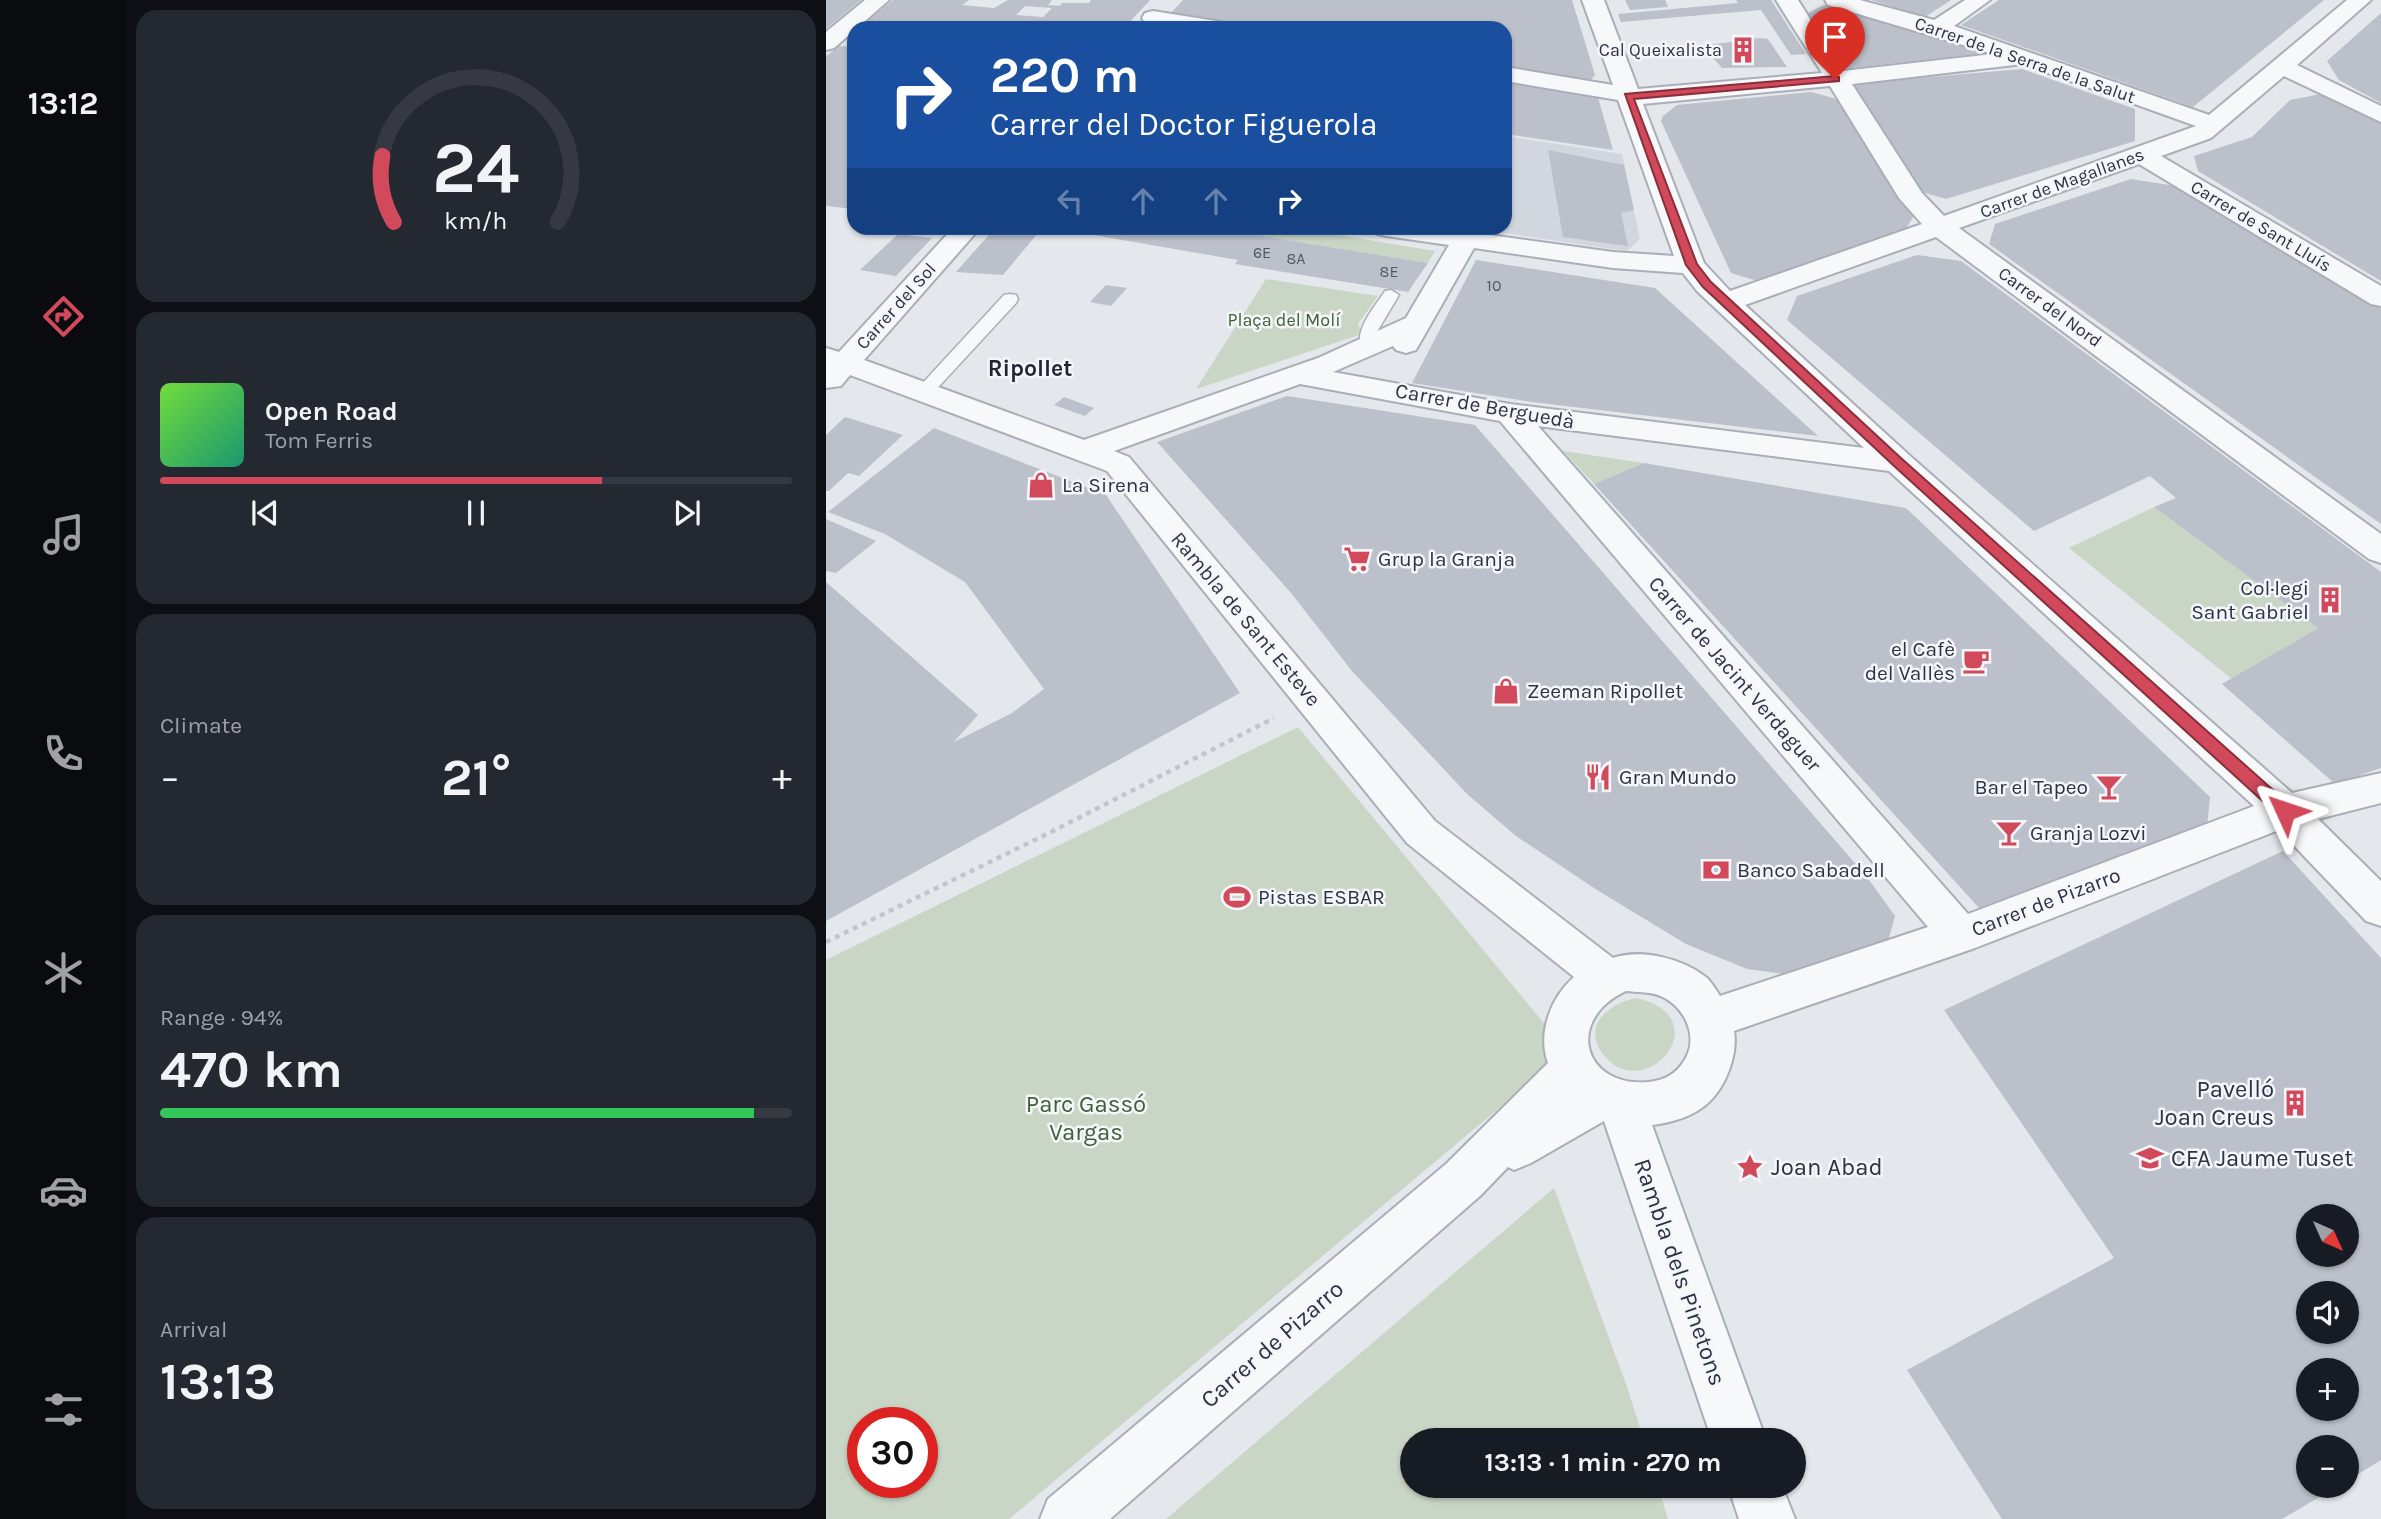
<!DOCTYPE html>
<html lang="en">
<head>
<meta charset="utf-8">
<style>
	:root { --surface:#171b24; --page:#242831; --text:#f1f3f6; --muted:#9ea1a6; --line:#363941; --accent:#d1495b }
	body { margin:0; font-family:Karla,sans-serif; background:var(--page); color:var(--text); height:100vh; display:flex; flex-direction:column; font-size:26px; white-space:nowrap }
	* { box-sizing:border-box; margin:0 }
	p { font-size:23px; color:var(--muted) }
	.icon { flex:none; width:38px; height:38px; fill:none; stroke:currentColor; stroke-width:2; stroke-linecap:round; stroke-linejoin:round }
	.map { position:relative; flex:1; overflow:hidden }
	.drawer { display:flex; flex-direction:column; gap:10px; padding:10px; background:#0d0f14; width:700px }
	.drawer>* { flex:none }
	.hud { position:absolute; left:21px; top:21px; width:665px; height:214px; border-radius:21px; box-shadow:0 2px 5px #0004; background:#1a4fa0; color:#fff; overflow:hidden }
	.needle { width:46px; rotate:135deg }
	.controls { position:absolute; left:1470px; top:1204px; display:grid; gap:14px }
	.controls a { display:grid; place-items:center; width:63px; height:63px; border-radius:50%; background:var(--surface); box-shadow:0 2px 5px #0004; font-size:35px }
	.speed { position:absolute; left:21px; top:1407px; display:flex; gap:14px; font-size:35px; font-weight:700; text-align:center }
	.speed>* { display:grid; place-content:center; width:91px; height:91px; border-radius:50%; background:var(--surface); box-shadow:0 2px 5px #0004; line-height:1 }
	.speed .limit { border:10px solid #d22; background:#fff; color:#111 }
	.pin { position:absolute; display:grid; place-items:center; width:60px; height:60px; color:#fff; margin:-72px -30px; border-radius:50% 50% 50% 0; rotate:-45deg; box-shadow:0 0 7px #0007 }
	.pin .icon { rotate:45deg }
	.me { position:absolute; width:77px; margin:-38px; rotate:312deg; stroke-linejoin:round; filter:drop-shadow(0 0 5px #0008) }
	.turn { display:flex; align-items:center; gap:24px; height:147px; padding:0 28px; font-size:32px }
	.turn .icon { width:91px; height:91px; stroke-width:2.5 }
	.turn b { display:block; font-size:49px; line-height:60px }
	.lanes { display:flex; align-items:center; height:66px; padding:0 28px; background:#0003; justify-content:center; gap:35px; direction:ltr }
	.lanes .off { opacity:.35 }
	.big { font-size:52px; font-weight:700; line-height:1.1 }
	.drawer .widget { flex:1; display:flex; flex-direction:column; justify-content:center; gap:10px; min-width:0; padding:0 24px; border-radius:21px; background:var(--page) }
	.drawer .dial { align-items:center; gap:0 }
	.dial svg { height:182px; overflow:visible; fill:none; stroke:var(--line); stroke-width:7; stroke-linecap:round; text-anchor:middle }
	.dial text { fill:var(--text); stroke:none }
	.song { display:flex; align-items:center; gap:21px }
	.cover { width:84px; height:84px; border-radius:10px; background:linear-gradient(135deg,hsl(100 70% 55%),hsl(160 70% 35%)) }
	.played { height:7px; border-radius:4px; background:linear-gradient(90deg,var(--accent) 70%,var(--line) 70%) }
	.keys { display:flex; justify-content:space-around; direction:ltr }
	.heat { display:flex; justify-content:space-between; align-items:center; font-size:38px; direction:ltr }
	.charge { height:10px; border-radius:5px; background:linear-gradient(90deg,#34c759 94%,var(--line) 0) }
	.trip { position:absolute; left:574px; top:1428px; width:406px; height:70px; border-radius:35px; background:var(--surface); box-shadow:0 2px 5px #0004; font-weight:700; line-height:70px; text-align:center }
	main { display:flex; flex:1; min-height:0 }
	.tab-bar { display:flex; flex-direction:column; width:126px; justify-content:space-around; align-items:center; background:#090b0e; color:var(--muted) }
	.tab-bar .icon { width:49px; height:49px }
	.tab-bar .on { color:var(--accent) }
	.tab-bar b { font-size:32px; color:var(--text) }
	.map>svg:first-child { display:block }
	.built { fill:#d2d6de }
	.green { fill:#c9d6c5; fill-rule:evenodd }
	.building { fill:#bbc0ca; fill-rule:evenodd }
	.lines { fill:none; stroke-linecap:round; stroke-linejoin:round }
	.lane-casing { stroke:#a9aeb7; stroke-width:3 }
	.street-casing { stroke:#a9aeb7; stroke-width:4 }
	.path { stroke:#c2c5cb; stroke-width:4.5; stroke-dasharray:5 5; stroke-linecap:butt }
	.lane { fill:#f7f8fa; fill-rule:evenodd }
	.street { fill:#f7f8fa; fill-rule:evenodd }
	.route { fill:#d1495b; stroke:#882f3b; stroke-width:2 }
	.labels { text-anchor:middle; stroke-width:5; stroke-linejoin:round; paint-order:stroke }
	.far-number-label { font-size:16px; fill:#4f5766 }
	.far-poi-label { font-size:18px; fill:#2b3445; stroke:#f4f6f9; text-anchor:end }
	.far-street-label { font-size:18px; fill:#2b3445; stroke:#f4f6f9 }
	.far-park-label { font-size:18px; fill:#3f6138; stroke:#f4f6f9 }
	.street-label { font-size:21px; fill:#2b3445; stroke:#f4f6f9 }
	.poi-label { font-size:21px; fill:#2b3445; stroke:#f4f6f9; text-anchor:start }
	.far-district-label { font-size:23px; font-weight:bold; fill:#1d2536; stroke:#f4f6f9 }
	.near-poi-label { font-size:24px; fill:#2b3445; stroke:#f4f6f9; text-anchor:start }
	.near-park-label { font-size:24px; fill:#3f6138; stroke:#f4f6f9 }
	.near-street-label { font-size:24px; fill:#2b3445; stroke:#f4f6f9 }
</style>
</head>
<body>
<main>
<nav class="tab-bar">
<b>13:12</b>
<svg class="icon on" aria-label="directions" viewBox="0 0 24 24"><path d="M12 3l9 9-9 9-9-9zM9 14v-3h6M13 9l2 2-2 2"/></svg>
<svg class="icon" aria-label="music" viewBox="0 0 24 24"><path d="M9 18V5l10-2v13"/><circle cx="6" cy="18" r="3"/><circle cx="16" cy="16" r="3"/></svg>
<svg class="icon" aria-label="phone" viewBox="0 0 24 24"><path d="M5 4h4l2 5-3 2q2 4 5 5l2-3 5 2v4C11 20 4 13 5 4z"/></svg>
<svg class="icon" aria-label="climate" viewBox="0 0 24 24"><path d="M12 3v18M4 7l16 10M4 17L20 7"/></svg>
<svg class="icon" aria-label="car" viewBox="0 0 24 24"><path d="M5 17H2v-5l4-1 3-4h7l3 4 3 1v5h-3M9 17h6M6 11h13"/><circle cx="7" cy="17" r="2"/><circle cx="17" cy="17" r="2"/></svg>
<svg class="icon" aria-label="filters" viewBox="0 0 24 24"><path d="M4 7h16M4 17h16"/><circle cx="9" cy="7" r="2"/><circle cx="15" cy="17" r="2"/></svg>
</nav>
<section class="drawer">
<div class="widget dial"><svg viewBox="0 0 100 80">
<path d="M14 69A42 42 0 1 1 86 69"/>
<path d="M14 69A42 42 0 0 1 9 40" stroke="#d1495b"/>
<text x="50" y="56" font-size="32" font-weight="700">24</text>
<text x="50" y="72" font-size="11">km/h</text>
</svg></div>
<div class="widget">
<div class="song"><i class="cover"></i><div><b>Open Road</b><p>Tom Ferris</p></div></div>
<div class="played"></div>
<div class="keys"><svg class="icon" aria-label="previous" viewBox="0 0 24 24"><path d="M18 5L8 12l10 7zM5 5v14"/></svg><svg class="icon" aria-label="pause" viewBox="0 0 24 24"><path d="M8 5v14M16 5v14"/></svg><svg class="icon" aria-label="next" viewBox="0 0 24 24"><path d="M6 5l10 7-10 7zM19 5v14"/></svg></div>
</div>
<div class="widget"><p>Climate</p>
<div class="heat"><a>−</a><b class="big">21°</b><a>+</a></div>
</div>
<div class="widget"><p>Range · 94%</p><b class="big">470 km</b><div class="charge"></div></div>
<div class="widget"><p>Arrival</p><b class="big">13:13</b></div>
</section>
<div class="map">
<svg width="1555" height="1519" viewBox="0 0 1555 1519">
	<rect width="100%" height="100%" fill="#e4e7ec"/>
	<path class="built" d="M679,136L796,154L814,239L801,251L643,228H679Z"/>
	<path class="green" d="M388,228H471L609,251L602,263Z
		M440,279L552,296L532,324L536,334L370,389Z
		M737,451L818,463L768,484Z
		M1328,507L1492,628L1406,679L1243,548Z
		M472,727L741,1051L183,1519H0V960ZM37,1423H96V1482H37Z
		M810,998C896,1017 818,1108 777,1054C755,1025 784,1003 810,998Z
		M728,1188L801,1387L818,1440H586V1486H832L842,1519H340Z"/>
	<path class="building" d="M0,0H35L0,29Z
		M67,0H143L136,5L168,8L182,0H226L222,5L234,6L236,3H263L265,0H324L298,28H234L190,24L186,28H33ZM199,6L226,8L217,17L190,15Z
		M357,0H746L769,75L762,83L679,70V28H416L342,16Z
		M799,0H839L842,7L804,10Z
		M910,0H945L980,54L965,55L935,10L795,22L792,14L912,3Z
		M1045,0H1125L1099,17Z
		M1173,0H1498L1367,107L1135,25Z
		M998,5L1153,49L1152,54L1016,69L980,14Z
		M1555,13V103L1513,80L1501,61Z
		M933,38L942,39L961,67L896,68L884,54H886L882,45Z
		M13,46L28,47V209L0,206V56Z
		M1196,69L1309,109V141L1120,199L1096,192L1024,84Z
		M679,80L771,94L787,150L679,134Z
		M985,92L1018,101L1064,186L1089,214L1078,232L938,283L905,273L835,121L837,116L851,105Z
		M1500,93L1555,121V281L1372,171L1368,156L1426,137L1464,100Z
		M722,150L798,165L808,210L795,213L802,246L737,237Z
		M1305,179L1356,187L1555,308V524L1163,244L1169,224Z
		M169,228H216L177,275L130,272Z
		M227,228H388L602,263L582,292L409,264L412,260Z
		M72,234L106,238L70,276L34,270Z
		M1091,255L1135,261L1555,572V768L1509,784L1396,684L1492,628L1328,507L1350,498L1324,476L1208,531L961,320L971,296Z
		M650,260L829,288L992,436L706,402L586,383Z
		M280,285L301,288L285,306L264,302Z
		M461,396L649,425L1041,877L1069,916L1062,941L973,976L921,969L860,944L771,890L690,836L641,794L526,671L465,593L331,442Z
		M238,397L268,408L259,416L228,405Z
		M19,417L77,435L33,476L22,473L3,491H0V435Z
		M108,428L280,495L414,693L0,921V582L152,715L128,742L186,713L218,689L139,582L59,534L2,512Z
		M818,463L1080,508L1384,797L1381,827L1154,909L768,484Z
		M0,519L50,541L10,573L0,571Z
		M1457,851L1555,958V1460L1521,1481V1447H1482V1486H1512L1456,1519H1176L1081,1370L1288,1258L1118,1010ZM1482,1216H1521V1255H1482ZM1482,1293H1521V1332H1482ZM1482,1370H1521V1409H1482Z"/>
	<g class="lines">
		<g class="lane-casing">
			<path id="lane" d="M565,290L573,295L552,330L548,350H536C527,330 549,307 559,291Z
				M184,294L190,295L192,299L190,303L105,395H93L90,391L93,387L178,295Z"/>
		</g>
		<g class="street-casing">
			<path id="street" d="M39,0H63L8,48L0,50V32Z
				M756,0H778L812,89L996,73L950,0H972L1017,71L1167,54L1002,5L999,0H1034L1108,20L1139,0H1164L1128,26L1383,115L1521,0H1545L1471,65L1555,106V122L1458,76L1385,138L1335,156L1555,286V306L1545,304L1313,164L1133,228L1555,534V563L1543,559L1110,237L919,305L1083,455L1466,793L1555,773V803L1492,819L1555,881V926L1540,921L1453,830L1149,948L908,1031C912,1054 900,1087 882,1103C868,1116 845,1123 826,1125L940,1440H886L778,1121L705,1163L688,1170L682,1167L654,1196L284,1519H214L222,1499L620,1164L722,1063C711,1033 725,997 748,977L581,843L281,471L24,375L15,386L0,388V348L13,352L127,228H154L38,360L258,440L492,358L580,318L623,245L560,236L551,234L547,228H613L787,252L848,256L792,100L679,81V67L787,85ZM1197,64L1370,126L1118,216L1096,193L1026,84ZM1004,86L1073,198L1096,224L904,291L878,263L817,104ZM648,248L787,268L857,273L871,291L1038,448L684,404L507,372L567,346L570,350L580,353L590,350ZM474,384L674,421L1102,927L894,996C890,990 886,983 881,978C858,959 816,948 787,958L609,821L303,457L288,451ZM712,426L1063,471L1428,806L1142,914ZM800,991C810,992 823,992 832,995C858,1004 874,1037 858,1061C850,1074 839,1080 823,1082C757,1088 738,1020 800,991Z
				M327,11L390,21L398,23L401,28H349L319,23L316,18L319,13Z
				M902,1486H956L969,1519H913Z"/>
		</g>
		<path class="path" d="M0,942L223,833L448,718"/>
		<use href="#lane" class="lane"/>
		<use href="#street" class="street"/>
	</g>
	<path class="route" d="M1009,76L1013,77V81L808,99L871,264L885,282L1076,459L1465,806L1467,811L1465,816H1453L1067,465L877,287L860,265L799,94Z"/>
	<defs>
		<g id="building-bare" transform="scale(2.1)"><path d="M-4-6H4V6H1V3H-1V6H-4ZM-2.5-4.3h1.7v1.8h-1.7ZM.8-4.3h1.7v1.8H.8ZM-2.5-1h1.7V.8h-1.7ZM.8-1h1.7V.8H.8Z" fill="#d1495b" stroke="#f4f6f9" stroke-width="2.5" paint-order="stroke"/></g>
		<g id="shop-bare" transform="scale(2.1)"><path d="M-5-2.5h2.3a2.7 3.5 0 0 1 5.4 0H5L5.5 6h-11ZM-1.5-2.5h3a1.5 2.3 0 0 0-3 0Z" fill="#d1495b" stroke="#f4f6f9" stroke-width="2.5" paint-order="stroke"/></g>
		<g id="supermarket-bare" transform="scale(2.1)"><path d="M-6-5.5h2.5l.6 2H6L4.5 2H-2.5L-4.4-4H-6ZM-1.5 3.2a1.3 1.3 0 1 0 .1 0ZM3 3.2a1.3 1.3 0 1 0 .1 0Z" fill="#d1495b" stroke="#f4f6f9" stroke-width="2.5" paint-order="stroke"/></g>
		<g id="cafe-bare" transform="scale(2.1)"><path d="M-5.5-4.5H6V0H3Q3 3.5 0 3.5H-2.5Q-5.5 3.5-5.5 0ZM3-3.2v2h1.7v-2ZM-6 4.5H4V6H-6Z" fill="#d1495b" stroke="#f4f6f9" stroke-width="2.5" paint-order="stroke"/></g>
		<g id="restaurant-bare" transform="scale(2.1)"><path d="M-5-6h1v4h1v-4h1v4h1v-4h1v5L-1.5 .5V6h-2V.5L-5-1ZM5-6V6H3V1.5H1.5Q1.5-4 5-6Z" fill="#d1495b" stroke="#f4f6f9" stroke-width="2.5" paint-order="stroke"/></g>
		<g id="bar-bare" transform="scale(2.1)"><path d="M-6-5H6L.8 .8V4.5H3.5V6h-7V4.5H-.8V.8Z" fill="#d1495b" stroke="#f4f6f9" stroke-width="2.5" paint-order="stroke"/></g>
		<g id="bank-bare" transform="scale(2.1)"><path d="M-6-4H6V4H-6ZM0-2.3a2.3 2.3 0 1 0 0 4.6a2.3 2.3 0 1 0 0-4.6Z" fill="#d1495b" stroke="#f4f6f9" stroke-width="2.5" paint-order="stroke"/></g>
		<g id="stadium-bare" transform="scale(2.1)"><path d="M0-5a6.5 5 0 1 0 0 10a6.5 5 0 1 0 0-10ZM-3.5-1.8h7v3.6h-7Z" fill="#d1495b" stroke="#f4f6f9" stroke-width="2.5" paint-order="stroke"/></g>
		<g id="school-bare" transform="scale(2.1)"><path d="M0-5L7-2L0 1L-7-2ZM-4 1L0 2.5L4 1V4Q0 6-4 4Z" fill="#d1495b" stroke="#f4f6f9" stroke-width="2.5" paint-order="stroke"/></g>
		<g id="sight-bare" transform="scale(2.1)"><path d="M0-6L1.8-2.2L6-1.7L2.9 1.2L3.7 5.4L0 3.3L-3.7 5.4L-2.9 1.2L-6-1.7L-1.8-2.2Z" fill="#d1495b" stroke="#f4f6f9" stroke-width="2.5" paint-order="stroke"/></g>
	</defs>
	<g fill-rule="evenodd">
		<use href="#building-bare" x="917" y="50"/>
		<use href="#shop-bare" x="215" y="485"/>
		<use href="#supermarket-bare" x="531" y="559"/>
		<use href="#building-bare" x="1504" y="600"/>
		<use href="#cafe-bare" x="1150" y="661"/>
		<use href="#shop-bare" x="680" y="691"/>
		<use href="#restaurant-bare" x="772" y="777"/>
		<use href="#bar-bare" x="1283" y="787"/>
		<use href="#bar-bare" x="1183" y="833"/>
		<use href="#bank-bare" x="890" y="870"/>
		<use href="#stadium-bare" x="411" y="897"/>
		<use href="#building-bare" x="1469" y="1103"/>
		<use href="#school-bare" x="1324" y="1158"/>
		<use href="#sight-bare" x="924" y="1167"/>
	</g>
	<g class="labels">
		<g class="far-number-label">
			<text x="436" y="258">6E</text>
			<text x="470" y="264">8A</text>
			<text x="563" y="277">8E</text>
			<text x="668" y="291">10</text>
		</g>
		<g class="far-poi-label">
			<text x="896" y="56">Cal Queixalista</text>
		</g>
		<g class="far-street-label">
			<text transform="translate(1199 60) rotate(19)" y="6">Carrer de la Serra de la Salut</text>
			<text transform="translate(1236 183) rotate(-20)" y="6">Carrer de Magallanes</text>
			<text transform="translate(1435 226) rotate(31)" y="6">Carrer de Sant Lluís</text>
			<text transform="translate(70 306) rotate(-48)" y="6">Carrer del Sol</text>
			<text transform="translate(1224 307) rotate(36)" y="6">Carrer del Nord</text>
		</g>
		<g class="far-park-label">
			<text x="458" y="326">Plaça del Molí</text>
		</g>
		<g class="street-label">
			<text transform="translate(659 406) rotate(10)" y="7">Carrer de Berguedà</text>
			<text transform="translate(420 619) rotate(50)" y="7">Rambla de Sant Esteve</text>
			<text transform="translate(909 674) rotate(49)" y="7">Carrer de Jacint Verdaguer</text>
			<text transform="translate(1220 902) rotate(-21)" y="7">Carrer de Pizarro</text>
		</g>
		<g class="poi-label">
			<text x="236" y="492">La Sirena</text>
			<text x="552" y="566">Grup la Granja</text>
			<text x="1483" y="595" text-anchor="end">Col·legi<tspan x="1483" dy="24">Sant Gabriel</tspan></text>
			<text x="1129" y="656" text-anchor="end">el Cafè<tspan x="1129" dy="24">del Vallès</tspan></text>
			<text x="701" y="698">Zeeman Ripollet</text>
			<text x="793" y="784">Gran Mundo</text>
			<text x="1262" y="794" text-anchor="end">Bar el Tapeo</text>
			<text x="1204" y="840">Granja Lozvi</text>
			<text x="911" y="877">Banco Sabadell</text>
			<text x="432" y="904">Pistas ESBAR</text>
		</g>
		<g class="far-district-label">
			<text x="204" y="376">Ripollet</text>
		</g>
		<g class="near-poi-label">
			<text x="1448" y="1097" text-anchor="end">Pavelló<tspan x="1448" dy="28">Joan Creus</tspan></text>
			<text x="1345" y="1166">CFA Jaume Tuset</text>
			<text x="945" y="1175">Joan Abad</text>
		</g>
		<g class="near-park-label">
			<text x="260" y="1112">Parc Gassó<tspan x="260" dy="28">Vargas</tspan></text>
		</g>
		<g class="near-street-label">
			<text transform="translate(854 1272) rotate(71)" y="8">Rambla dels Pinetons</text>
			<text transform="translate(446 1344) rotate(-41)" y="8">Carrer de Pizarro</text>
		</g>
	</g>
</svg>
<div class="controls">
<a><svg class="needle" viewBox="-14 -14 28 28"><path d="M0-13l5 13h-10z" fill="#e53935"/><path d="M0 13l5-13h-10z" fill="#9ea1a6"/></svg></a>
<a><svg class="icon" aria-label="sound" viewBox="0 0 24 24"><path d="M4 9h4l5-4v14l-5-4H4zM17 9q2 3 0 6"/></svg></a>
<a>+</a>
<a>−</a>
</div>
<div class="speed"><div class="limit">30</div></div>
<div class="pin" style="left:1009px;top:79px;background:#d93025"><svg class="icon" aria-label="arrive" viewBox="0 0 24 24"><path d="M6 21V4h12l-3 4 3 4H6"/></svg></div>
<svg class="me" style="left:1459px;top:811px" viewBox="-20 -20 40 40"><path d="M0-17L14 15 0 8-14 15z" fill="#d1495b" stroke="#fff" stroke-width="4"/></svg>
<div class="trip">13:13 · 1 min · 270 m</div>
<div class="hud">
<div class="turn"><svg class="icon" aria-label="right" viewBox="0 0 24 24"><path d="M7 20v-9h11M14 6l5 5-5 5"/></svg><div><b>220 m</b>Carrer del Doctor Figuerola</div></div>
<div class="lanes"><svg class="icon off" aria-label="left" viewBox="0 0 24 24"><path d="M17 20v-9H6M10 6l-5 5 5 5"/></svg><svg class="icon off" aria-label="ahead" viewBox="0 0 24 24"><path d="M12 20V5M6 11l6-6 6 6"/></svg><svg class="icon off" aria-label="ahead" viewBox="0 0 24 24"><path d="M12 20V5M6 11l6-6 6 6"/></svg><svg class="icon" aria-label="right" viewBox="0 0 24 24"><path d="M7 20v-9h11M14 6l5 5-5 5"/></svg></div>
</div>
</div>
</main>
</body>
</html>
